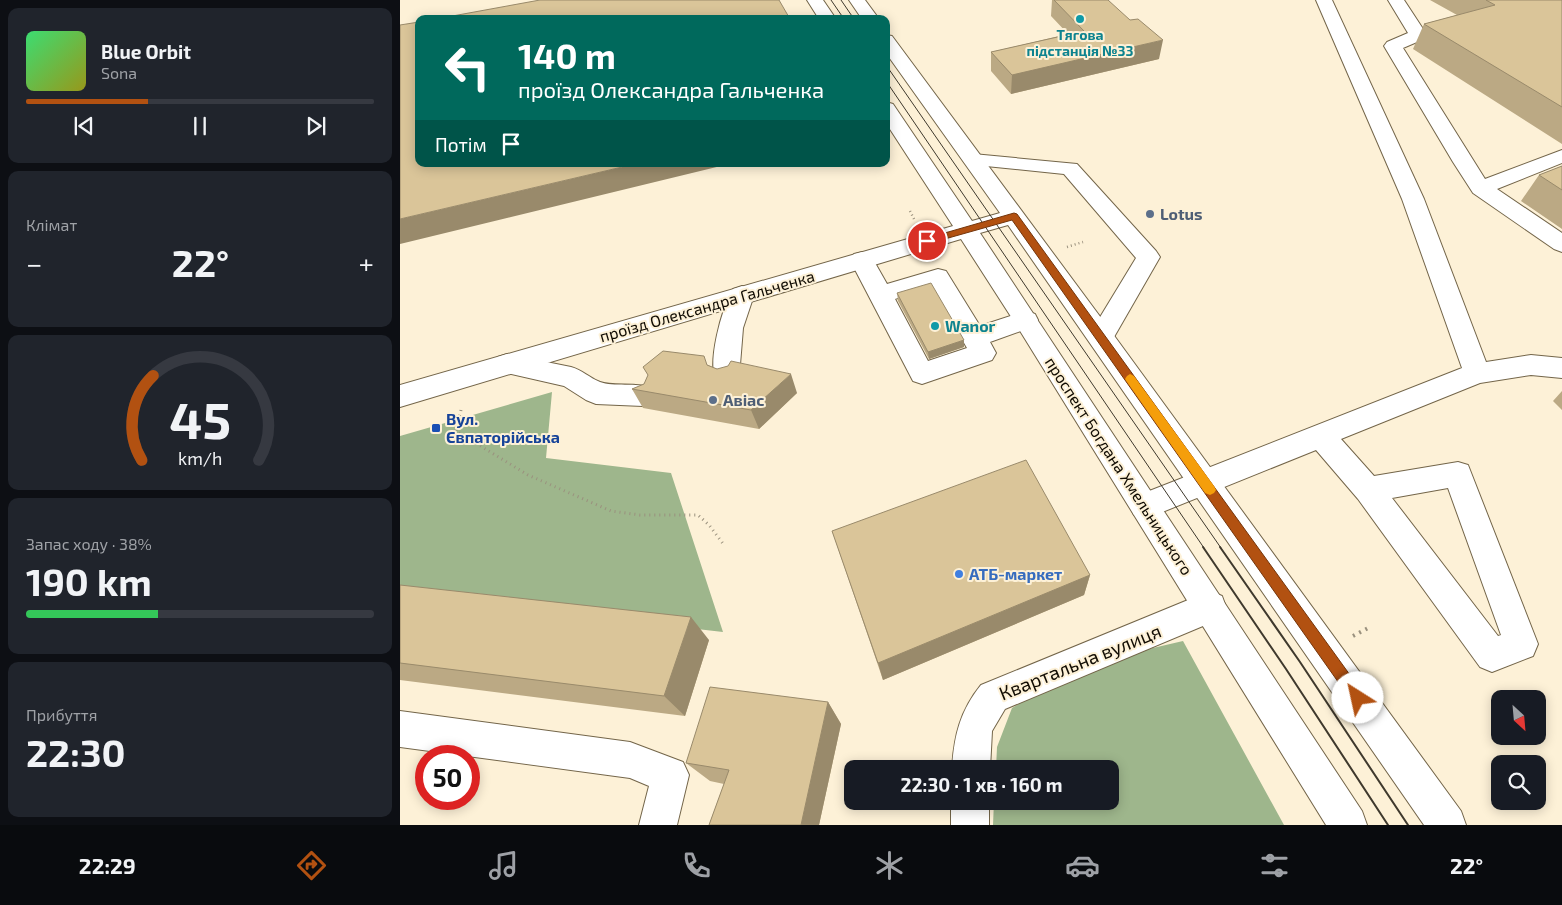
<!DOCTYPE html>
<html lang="uk">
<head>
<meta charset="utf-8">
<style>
	:root { --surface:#171b24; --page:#20242c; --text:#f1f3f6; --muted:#9ea1a6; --line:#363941; --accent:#b25111 }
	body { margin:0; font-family:"Exo 2",sans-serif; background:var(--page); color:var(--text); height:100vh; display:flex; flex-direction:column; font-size:19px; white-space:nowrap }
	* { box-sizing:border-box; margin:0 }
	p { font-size:16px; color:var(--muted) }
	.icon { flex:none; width:28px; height:28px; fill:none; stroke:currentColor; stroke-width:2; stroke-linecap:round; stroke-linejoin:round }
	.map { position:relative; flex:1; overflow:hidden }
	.drawer { display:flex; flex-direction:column; gap:8px; padding:8px; background:#0d0f14; width:400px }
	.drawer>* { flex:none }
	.banner { position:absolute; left:15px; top:15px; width:475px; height:152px; border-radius:10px; box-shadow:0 2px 12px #0003; background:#00695c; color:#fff; overflow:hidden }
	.needle { width:32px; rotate:154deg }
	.controls { position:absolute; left:1091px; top:690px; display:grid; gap:10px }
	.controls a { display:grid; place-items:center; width:55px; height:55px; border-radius:10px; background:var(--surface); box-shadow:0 2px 12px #0003; font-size:25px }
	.speed { position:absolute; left:15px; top:745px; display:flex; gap:10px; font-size:25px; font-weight:700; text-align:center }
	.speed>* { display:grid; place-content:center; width:65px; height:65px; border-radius:50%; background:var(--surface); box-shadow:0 2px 12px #0003; line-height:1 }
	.speed .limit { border:8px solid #d22; background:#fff; color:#111 }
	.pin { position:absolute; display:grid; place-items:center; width:42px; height:42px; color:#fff; margin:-21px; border:2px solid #fff; border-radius:50%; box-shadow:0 1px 5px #0007 }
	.me { position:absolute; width:55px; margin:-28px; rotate:325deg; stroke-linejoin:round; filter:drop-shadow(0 0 4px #0008) }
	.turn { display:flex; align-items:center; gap:18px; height:105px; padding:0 20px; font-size:22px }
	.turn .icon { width:65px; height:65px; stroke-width:2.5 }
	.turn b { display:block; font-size:35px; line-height:42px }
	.then { display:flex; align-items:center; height:48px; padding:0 20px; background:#0003; gap:10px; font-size:19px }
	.big { font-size:38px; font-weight:700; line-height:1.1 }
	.drawer .tile { flex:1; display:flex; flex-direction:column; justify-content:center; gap:8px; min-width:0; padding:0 18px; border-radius:10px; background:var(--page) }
	.drawer .dial { align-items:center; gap:0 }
	.dial svg { height:130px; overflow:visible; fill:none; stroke:var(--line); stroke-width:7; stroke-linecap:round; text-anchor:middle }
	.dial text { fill:var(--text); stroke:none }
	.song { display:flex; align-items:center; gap:15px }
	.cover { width:60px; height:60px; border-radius:8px; background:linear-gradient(135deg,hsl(140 70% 55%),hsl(60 70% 35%)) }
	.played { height:5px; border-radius:2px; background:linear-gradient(90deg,var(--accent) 35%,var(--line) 35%) }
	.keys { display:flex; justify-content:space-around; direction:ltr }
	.heat { display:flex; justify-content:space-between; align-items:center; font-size:28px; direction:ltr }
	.charge { height:8px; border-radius:4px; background:linear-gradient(90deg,#34c759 38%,var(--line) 0) }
	.trip { position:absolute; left:444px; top:760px; width:275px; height:50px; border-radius:10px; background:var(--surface); box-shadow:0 2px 12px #0003; font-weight:700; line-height:50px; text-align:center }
	.menu { display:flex; height:80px; justify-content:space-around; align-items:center; background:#090b0e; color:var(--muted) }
	.menu .icon { width:35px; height:35px }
	.menu .current { color:var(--accent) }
	.menu b { font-size:22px; color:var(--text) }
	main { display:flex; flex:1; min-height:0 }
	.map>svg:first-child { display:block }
	.forest { fill:#9eb68c }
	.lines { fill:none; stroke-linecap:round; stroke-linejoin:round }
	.minor-casing { stroke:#736549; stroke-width:2 }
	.major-casing { stroke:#736549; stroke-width:2 }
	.path-far2 { stroke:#9a917e; stroke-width:2.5; stroke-dasharray:1 3; stroke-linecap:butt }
	.path-far1 { stroke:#9a917e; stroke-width:3; stroke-dasharray:1 4; stroke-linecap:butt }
	.path { stroke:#9a917e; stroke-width:4; stroke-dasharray:2 5; stroke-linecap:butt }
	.minor { fill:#fff; fill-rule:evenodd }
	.major { fill:#fff; fill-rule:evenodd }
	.tram-far1 { stroke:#3f392d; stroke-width:1 }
	.tram { stroke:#3f392d; stroke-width:2 }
	.wall { fill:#bba984 }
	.shaded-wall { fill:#998a6b }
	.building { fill:#dac599; stroke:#998a6b }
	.route { fill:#b25111; stroke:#74350b }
	.slow { fill:#f59e0b }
	.culture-dot { fill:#0f9aa8; stroke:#fdf1d7; stroke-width:2 }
	.service-dot { fill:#5c6f8a; stroke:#fdf1d7; stroke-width:2 }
	.transit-dot { fill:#1a4fb4; stroke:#fdf1d7; stroke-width:2 }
	.shop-dot { fill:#3f7fe0; stroke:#fdf1d7; stroke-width:2 }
	.labels { text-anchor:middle; stroke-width:4; stroke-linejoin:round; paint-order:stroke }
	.far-culture-label { font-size:14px; font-weight:bold; fill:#0d838f; stroke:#fdf1d7 }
	.service-label { font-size:16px; font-weight:bold; fill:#4e5e75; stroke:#fdf1d7; text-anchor:start }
	.street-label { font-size:16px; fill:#110c03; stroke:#fdf1d7 }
	.culture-label { font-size:16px; font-weight:bold; fill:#0d838f; stroke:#fdf1d7; text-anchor:start }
	.transit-label { font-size:16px; font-weight:bold; fill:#164399; stroke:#fdf1d7; text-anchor:start }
	.shop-label { font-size:16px; font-weight:bold; fill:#366cbe; stroke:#fdf1d7; text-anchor:start }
	.near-street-label { font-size:19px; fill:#110c03; stroke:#fdf1d7 }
</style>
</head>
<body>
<main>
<section class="drawer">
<div class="tile">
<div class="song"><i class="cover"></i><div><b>Blue Orbit</b><p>Sona</p></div></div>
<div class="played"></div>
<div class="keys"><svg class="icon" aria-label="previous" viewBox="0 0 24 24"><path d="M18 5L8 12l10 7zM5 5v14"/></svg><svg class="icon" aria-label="pause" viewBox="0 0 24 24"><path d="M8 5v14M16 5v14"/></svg><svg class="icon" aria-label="next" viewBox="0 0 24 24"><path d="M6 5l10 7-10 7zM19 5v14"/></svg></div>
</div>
<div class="tile"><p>Клімат</p>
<div class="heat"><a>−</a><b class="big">22°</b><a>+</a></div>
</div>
<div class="tile dial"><svg viewBox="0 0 100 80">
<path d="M14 69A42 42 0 1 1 86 69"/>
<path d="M14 69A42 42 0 0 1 21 17" stroke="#b25111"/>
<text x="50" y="56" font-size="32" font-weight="700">45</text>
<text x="50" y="72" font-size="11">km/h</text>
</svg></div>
<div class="tile"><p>Запас ходу · 38%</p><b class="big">190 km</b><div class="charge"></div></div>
<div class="tile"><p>Прибуття</p><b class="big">22:30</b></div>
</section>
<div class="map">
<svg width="1162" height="825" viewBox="0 0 1162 825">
	<rect width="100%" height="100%" fill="#fdf1d7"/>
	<path class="forest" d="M152,392L146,458L271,473L323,632L0,595V436Z
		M783,641L884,825H593L594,801H710V769H596L597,747L612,708L647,687L740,651Z"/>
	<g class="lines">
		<g class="minor-casing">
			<path id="minor" d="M916,0H932L1024,199L1086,362L1131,355L1162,358V378L1131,375L1080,383L941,439L974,476L1058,462L1068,465L1138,644L1133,656L1092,672L1080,667L958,499L916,450L745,519L734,515L730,506L734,497L1062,368L1002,199ZM1048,488L1101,635L1098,636L992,498Z
				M988,0H1004L1027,35L1024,39L1003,48L1085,179L1162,150V163L1097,189L1162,233V252L1154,249L1073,193L1053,162L984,46L987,42L1008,33Z
				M573,154L677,164L756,251L760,257L710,344L701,346L692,344L688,337L736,258L664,174L566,164L563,160L566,156Z
				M462,252L470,254L487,284L538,269L546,271L580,326L626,311L635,314L638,320L635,326L590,342L596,353L592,360L522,384L513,381L450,260L454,254ZM532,287L567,348L528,361L495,299Z
				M342,286L351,289L354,295L343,328L339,377L335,384L326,387L317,384C306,364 322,308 333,289Z
				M107,354L171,367C182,370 190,378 200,382C213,387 236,382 253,388L257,395L253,402L243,406L196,404L186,400L164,386L98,371L94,364L98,357Z
				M810,591L822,596L826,607L822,618L605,709L592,731L590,769H552C554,736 560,711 581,685Z
				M0,711L230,742L283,762L289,775L277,825H239L249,786L230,778L0,747Z
				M551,801H589V825H551Z"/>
		</g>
		<g class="major-casing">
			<path id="major" d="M407,0H423L436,19H419Z
				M449,0H465L479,19H462Z
				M486,35L492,36L710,330L1061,811L1066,825H1024L608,225L580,233L962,811L967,825H926L617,326L561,239L0,407V385L553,226L486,123V102L493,104L572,221L600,213L486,53Z"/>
		</g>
		<path class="path-far2" d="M510,211L515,221
			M667,247L683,242"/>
		<path class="path-far1" d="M61,410L56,431L128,475L211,511L240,515H298L309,525L324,545"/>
		<path class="path" d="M953,636L970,627"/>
		<use href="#minor" class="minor"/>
		<use href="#major" class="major"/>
		<path class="tram-far1" d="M431,0L444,19
			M441,0L454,19
			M486,65L821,548
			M486,81L804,548"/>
		<path class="tram" d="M803,547L886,669L988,825
			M820,547L900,662L1008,825"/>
	</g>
	<path class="wall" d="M652,0H708L759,59L611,94L591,71V52L668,34L651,16Z
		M1030,0H1162V144L1013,49L1024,24L1057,15Z
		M1162,166V229L1121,201L1139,175Z
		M497,293L564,347L529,359L498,301Z
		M308,365L317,369L397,393L359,429L243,408L232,389L244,384L248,375L243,367Z
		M1162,391V410L1153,401Z
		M432,531L690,575L684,595L483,680Z
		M0,585L309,640L285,716L0,680Z
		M428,702L441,724L419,825H309L324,784L310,781L286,763Z"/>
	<path class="shaded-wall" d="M763,40L759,59L611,94L612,75Z
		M235,164H329L0,244V219Z
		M564,340V347L529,359L528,352Z
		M391,374L397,393L359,429L351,410Z
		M690,575L684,595L483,680L478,663Z
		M291,617L309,640L285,716L264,696Z
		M428,702L441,724L419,825H401Z"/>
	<path class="building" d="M140,0H379L390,19H36Z
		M654,0H708L730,20L738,19L763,40L612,75L591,52L684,31Z
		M1086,0H1162V107L1024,24L1095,5Z
		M19,22V164H235L0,219V25Z
		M1162,166V190L1139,175Z
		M531,283L564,340L528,352L497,293Z
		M263,351L304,356L307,365L317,369L328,366L331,361L391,374L351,410L232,389L244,384L248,375L243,367Z
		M626,460L690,575L478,663L432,531Z
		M0,585L291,617L264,696L0,663Z
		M310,687L428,702L401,825H309L329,770L286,763Z"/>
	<path class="route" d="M614,213L617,214L963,693L965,698L963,703L958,705L953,703L612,220L527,244L522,241L524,239Z"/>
	<path class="slow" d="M730,374L734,376L814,486L816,490L814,493L810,495L805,493L727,382L725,379L727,376Z"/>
	<g class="culture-dot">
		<circle cx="680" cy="19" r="5"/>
		<circle cx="535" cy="326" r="5"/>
	</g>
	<g class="service-dot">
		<circle cx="750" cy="214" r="5"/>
		<circle cx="313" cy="400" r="5"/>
	</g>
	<rect class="transit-dot" x="31" y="423" width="10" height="10" rx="2.5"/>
	<circle class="shop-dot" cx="559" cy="574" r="5"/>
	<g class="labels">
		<g class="far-culture-label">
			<text x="680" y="40">Тягова<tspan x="680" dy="16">пiдстанцiя №33</tspan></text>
		</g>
		<g class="service-label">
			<text x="760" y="220">Lotus</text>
			<text x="323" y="406">Авіас</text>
		</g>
		<g class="street-label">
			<text transform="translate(307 306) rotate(-16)" y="6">проїзд Олександра Гальченка</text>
			<text transform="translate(719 466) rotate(57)" y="6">проспект Богдана Хмельницького</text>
		</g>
		<g class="culture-label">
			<text x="545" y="332">Wanor</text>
		</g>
		<g class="transit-label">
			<text x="46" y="425">Вул.<tspan x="46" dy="18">Євпаторійська</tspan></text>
		</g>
		<g class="shop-label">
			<text x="569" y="580">АТБ-маркет</text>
		</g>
		<g class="near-street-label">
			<text transform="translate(680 662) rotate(-22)" y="7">Квартальна вулиця</text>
		</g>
	</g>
</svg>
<div class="controls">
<a><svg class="needle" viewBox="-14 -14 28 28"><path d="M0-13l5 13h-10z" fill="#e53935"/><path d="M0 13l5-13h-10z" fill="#9ea1a6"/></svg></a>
<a><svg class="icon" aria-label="search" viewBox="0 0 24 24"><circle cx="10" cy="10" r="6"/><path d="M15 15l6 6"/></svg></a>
</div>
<div class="speed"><div class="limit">50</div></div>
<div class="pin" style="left:527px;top:241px;background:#d93025"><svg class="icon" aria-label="arrive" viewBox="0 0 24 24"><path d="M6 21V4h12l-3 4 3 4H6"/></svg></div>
<svg class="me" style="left:958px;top:698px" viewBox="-20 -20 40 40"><circle r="19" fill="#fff"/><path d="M0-13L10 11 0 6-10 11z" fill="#b25111"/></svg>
<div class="trip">22:30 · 1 хв · 160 m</div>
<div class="banner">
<div class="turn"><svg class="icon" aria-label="left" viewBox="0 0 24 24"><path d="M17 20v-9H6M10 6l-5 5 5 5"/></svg><div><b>140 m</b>проїзд Олександра Гальченка</div></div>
<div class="then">Потім<svg class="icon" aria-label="arrive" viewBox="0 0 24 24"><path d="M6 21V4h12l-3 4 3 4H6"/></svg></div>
</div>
</div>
</main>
<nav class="menu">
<b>22:29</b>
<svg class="icon current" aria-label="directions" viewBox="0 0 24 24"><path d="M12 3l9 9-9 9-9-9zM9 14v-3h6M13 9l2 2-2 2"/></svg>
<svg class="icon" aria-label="music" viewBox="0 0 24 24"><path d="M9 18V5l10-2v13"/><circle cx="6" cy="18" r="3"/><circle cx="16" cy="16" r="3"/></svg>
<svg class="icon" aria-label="phone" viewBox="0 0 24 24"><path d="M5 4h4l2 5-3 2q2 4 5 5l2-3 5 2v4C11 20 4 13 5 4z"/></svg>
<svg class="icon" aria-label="climate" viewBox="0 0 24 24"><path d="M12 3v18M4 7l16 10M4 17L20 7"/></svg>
<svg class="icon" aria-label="car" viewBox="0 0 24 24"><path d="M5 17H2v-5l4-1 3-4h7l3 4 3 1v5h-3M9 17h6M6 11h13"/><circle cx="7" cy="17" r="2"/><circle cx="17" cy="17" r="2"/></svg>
<svg class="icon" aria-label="filters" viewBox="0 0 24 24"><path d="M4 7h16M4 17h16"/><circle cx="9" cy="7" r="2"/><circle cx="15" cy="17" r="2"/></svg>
<b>22°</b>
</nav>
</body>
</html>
